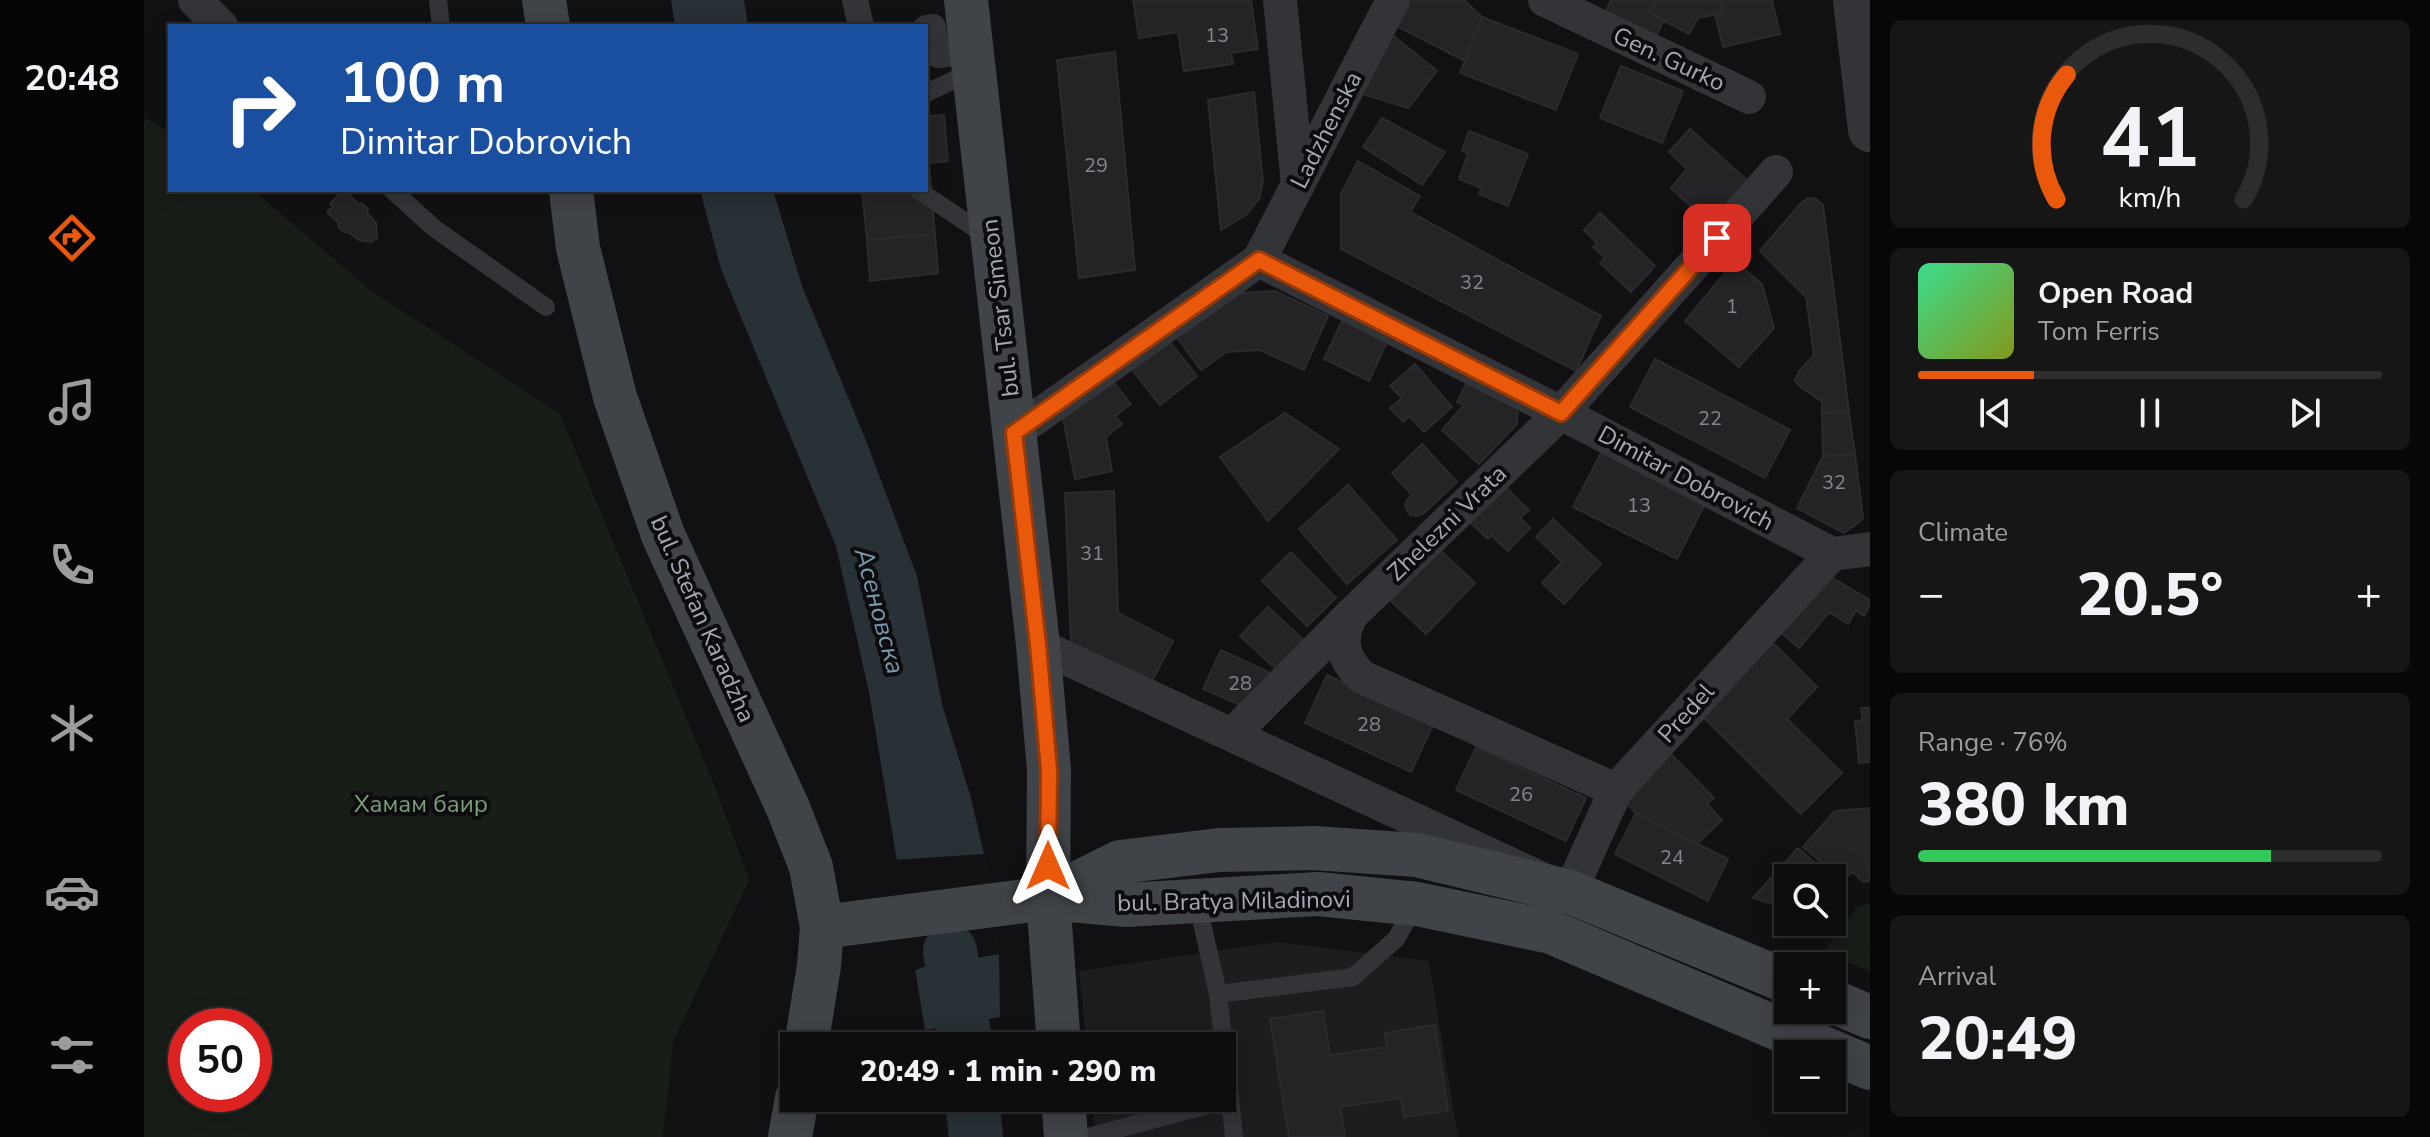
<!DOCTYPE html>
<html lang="en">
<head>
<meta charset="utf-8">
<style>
	:root { --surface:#0d0d0e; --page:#161617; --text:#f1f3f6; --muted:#9a9c9e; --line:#2d2d2e; --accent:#ea580c }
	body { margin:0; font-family:"Nunito Sans",sans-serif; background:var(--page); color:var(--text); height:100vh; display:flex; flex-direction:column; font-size:30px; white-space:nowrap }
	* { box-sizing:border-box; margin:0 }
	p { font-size:26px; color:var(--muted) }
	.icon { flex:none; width:44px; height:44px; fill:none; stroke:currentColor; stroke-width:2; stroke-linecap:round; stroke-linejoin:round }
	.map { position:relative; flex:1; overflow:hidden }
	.side { display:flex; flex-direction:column; gap:20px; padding:20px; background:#070708; width:560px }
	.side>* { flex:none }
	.hud { position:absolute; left:24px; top:24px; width:760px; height:168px; border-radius:0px; box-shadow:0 4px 20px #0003,0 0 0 2px var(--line); background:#1a4fa0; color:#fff; overflow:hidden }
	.controls { position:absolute; left:1630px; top:864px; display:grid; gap:16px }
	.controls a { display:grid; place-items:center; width:72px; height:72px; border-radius:0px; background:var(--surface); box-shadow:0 4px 20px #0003,0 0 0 2px var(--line); font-size:40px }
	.speed { position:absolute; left:24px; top:1008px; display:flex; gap:16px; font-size:40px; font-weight:700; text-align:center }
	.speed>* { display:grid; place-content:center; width:104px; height:104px; border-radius:50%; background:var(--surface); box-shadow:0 4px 20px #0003,0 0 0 2px var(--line); line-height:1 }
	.speed .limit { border:12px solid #d22; background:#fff; color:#111 }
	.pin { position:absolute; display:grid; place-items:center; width:68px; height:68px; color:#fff; margin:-34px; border-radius:16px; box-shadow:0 4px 12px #0006 }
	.me { position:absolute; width:88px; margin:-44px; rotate:0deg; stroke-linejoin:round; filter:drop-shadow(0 0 6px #0008) }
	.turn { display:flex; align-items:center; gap:28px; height:168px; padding:0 40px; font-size:36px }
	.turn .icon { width:104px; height:104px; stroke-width:2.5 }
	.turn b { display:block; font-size:56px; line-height:68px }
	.big { font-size:60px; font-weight:800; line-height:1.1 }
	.side .tile { flex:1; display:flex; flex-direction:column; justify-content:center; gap:12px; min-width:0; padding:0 28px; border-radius:12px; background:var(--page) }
	.side .dial { align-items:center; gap:0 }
	.dial svg { height:208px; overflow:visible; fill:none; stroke:var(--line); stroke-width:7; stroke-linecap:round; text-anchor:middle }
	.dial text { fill:var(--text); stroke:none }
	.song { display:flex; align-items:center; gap:24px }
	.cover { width:96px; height:96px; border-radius:12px; background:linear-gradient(135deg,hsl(150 70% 55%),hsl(70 70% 35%)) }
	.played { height:8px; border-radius:4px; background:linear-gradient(90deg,var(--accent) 25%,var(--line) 25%) }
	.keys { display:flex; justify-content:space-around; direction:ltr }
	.heat { display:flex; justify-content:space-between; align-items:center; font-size:44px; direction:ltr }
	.charge { height:12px; border-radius:6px; background:linear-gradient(90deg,#34c759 76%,var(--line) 0) }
	.trip { position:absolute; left:636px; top:1032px; width:456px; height:80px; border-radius:0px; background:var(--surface); box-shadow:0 4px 20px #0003,0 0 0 2px var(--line); font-weight:800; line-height:80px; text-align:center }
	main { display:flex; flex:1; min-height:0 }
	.tab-bar { display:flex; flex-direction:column; width:144px; justify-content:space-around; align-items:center; background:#050506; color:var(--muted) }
	.tab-bar .icon { width:56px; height:56px }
	.tab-bar .active { color:var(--accent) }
	.tab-bar b { font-size:36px; color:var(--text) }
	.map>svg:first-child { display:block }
	.built { fill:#1d1d20 }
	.green { fill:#181d18; fill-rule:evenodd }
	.water { fill:#283136 }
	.pier { fill:#111113 }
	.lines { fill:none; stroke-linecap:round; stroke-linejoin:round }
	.river { stroke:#283136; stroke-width:54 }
	.building { fill:#242427; stroke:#2b2b2f; stroke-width:2 }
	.service { stroke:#323438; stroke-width:18 }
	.pedestrian { stroke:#323438; stroke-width:26 }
	.minor { stroke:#323438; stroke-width:34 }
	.tertiary { stroke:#323438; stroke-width:44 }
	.secondary { stroke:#404348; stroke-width:44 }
	.route-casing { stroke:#983908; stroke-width:20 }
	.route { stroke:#ea580c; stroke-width:14 }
	.labels { text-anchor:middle; stroke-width:8; stroke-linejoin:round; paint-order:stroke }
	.number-label { font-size:20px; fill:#82878f }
	.street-label { font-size:24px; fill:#a3a9b3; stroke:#0c0c0e }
	.park-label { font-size:24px; fill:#7a9e7a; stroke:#0c0c0e }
	.water-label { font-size:26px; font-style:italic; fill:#799aae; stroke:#0c0c0e }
</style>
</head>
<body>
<main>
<nav class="tab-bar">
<b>20:48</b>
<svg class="icon active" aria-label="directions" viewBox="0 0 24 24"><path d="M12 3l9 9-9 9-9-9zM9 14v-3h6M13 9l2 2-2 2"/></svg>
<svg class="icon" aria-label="music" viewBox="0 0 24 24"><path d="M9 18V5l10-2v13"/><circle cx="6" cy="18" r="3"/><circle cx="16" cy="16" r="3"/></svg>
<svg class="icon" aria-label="phone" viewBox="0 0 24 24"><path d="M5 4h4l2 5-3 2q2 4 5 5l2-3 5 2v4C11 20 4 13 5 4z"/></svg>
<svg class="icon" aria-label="climate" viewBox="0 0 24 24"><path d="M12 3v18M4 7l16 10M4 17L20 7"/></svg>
<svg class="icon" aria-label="car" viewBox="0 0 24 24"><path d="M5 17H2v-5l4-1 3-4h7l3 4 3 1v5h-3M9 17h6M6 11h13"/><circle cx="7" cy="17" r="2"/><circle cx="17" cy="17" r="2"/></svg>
<svg class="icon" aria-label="filters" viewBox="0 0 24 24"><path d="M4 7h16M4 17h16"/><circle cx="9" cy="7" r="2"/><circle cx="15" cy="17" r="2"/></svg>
</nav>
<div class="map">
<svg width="1726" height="1137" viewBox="0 0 1726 1137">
	<rect width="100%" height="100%" fill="#111113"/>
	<path class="built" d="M1134,942L1285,961L1314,1137H952L948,1098H1078V1046H943L935,971Z"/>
	<path class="green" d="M0,118L26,131V190H109L226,290L416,414L573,792L605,880L529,1042L519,1137H0ZM42,1026H110V1094H42Z
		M1726,903V972L1680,951L1714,906Z"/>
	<path class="water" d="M527,0H600L604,26H531Z
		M556,190H629L658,286L723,443L773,576L798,704L827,798L840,854L855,954L856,1017L781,1030L725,692L692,546L577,269Z"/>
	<path class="pier" d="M840,854L855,954L779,967L768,972L749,860Z"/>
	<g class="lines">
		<path class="river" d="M806,951L822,1046
			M828,1098L832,1137"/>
	</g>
	<path class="building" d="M989,0H1107L1114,49L1087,53L1089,64L1040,71L1034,32L995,38Z
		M1256,0H1320L1338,17L1321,61L1245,22Z
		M1467,0H1512L1505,13L1520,20L1508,45L1458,19Z
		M1512,0H1577L1579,13L1554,18L1545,34L1505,13Z
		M1577,0H1628L1636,34L1579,47L1571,14L1579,13Z
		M1338,17L1434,54L1412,110L1316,73Z
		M1241,29L1293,71L1264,108L1209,91Z
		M971,52L991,270L935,278L913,60Z
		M1477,66L1539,91L1518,143L1456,118Z
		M1110,92L1119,181L1115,199L1102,215L1077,230L1064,100Z
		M800,115L804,161L785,163L791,234L723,240L718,190H782V116Z
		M1238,118L1301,152L1278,185L1219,147Z
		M1546,129L1605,182L1566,224L1527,188L1543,169L1525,152Z
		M1325,131L1384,154L1364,206L1335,194L1337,188L1315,179L1324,153L1318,151Z
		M1214,161L1276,196L1266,212L1457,316L1432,371L1197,249V194Z
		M203,192L214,204L218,203L224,209L223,213L232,223L233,238L227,242L215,240L204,232H200L194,227L195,223L184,213V210L189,207L186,204L195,194L198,197L199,194Z
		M1664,198L1672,199L1679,205L1705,412L1678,413V402L1655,386L1651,380L1655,371L1670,355L1662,297L1616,251L1656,204Z
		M1456,213L1511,266L1487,292L1456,263L1461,258L1449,247L1453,243L1440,230Z
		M791,234L794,273L726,281L723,240Z
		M1591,261L1618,284L1630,328L1595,367L1541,321Z
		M1131,291L1184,316L1160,370L1116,350L1082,352L1057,370L1029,332L1080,294Z
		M1199,319L1244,340L1225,381L1180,359Z
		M1022,337L1053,376L1016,405L985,366Z
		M1511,359L1646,430L1621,478L1486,407Z
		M1271,364L1308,407L1280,432L1265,416L1259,422L1246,408L1258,398L1246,386Z
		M961,372L987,404L971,416L978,424L962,437L968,471L931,479L917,408Z
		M1323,382L1374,407L1373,424L1335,464L1298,430L1320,405L1313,402Z
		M1705,412L1711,454L1679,456L1678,413Z
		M1141,413L1195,449L1124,521L1076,457Z
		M1278,444L1313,482L1279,514L1273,516L1266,515L1261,506L1263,500L1268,495L1248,473Z
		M1458,451L1561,504L1533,559L1429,507Z
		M1711,454L1719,519L1700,533L1653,508L1679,456Z
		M1357,483L1385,510L1376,518L1386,528L1364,551L1347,535L1344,539L1324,520Z
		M1204,485L1253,540L1203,584L1155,529Z
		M970,491L974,613L1029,641L1007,683L927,643L921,493Z
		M1409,519L1457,564L1420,604L1398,583L1418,562L1392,537Z
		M1296,550L1331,583L1282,634L1247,601Z
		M1147,552L1192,598L1163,626L1118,581Z
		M1680,573L1726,600V605L1720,616L1712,610L1704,624L1685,612L1655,648L1633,629Z
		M1124,607L1160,640L1132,669L1096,636Z
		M1629,643L1673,687L1643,719L1698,773L1657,814L1558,716Z
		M1077,650L1135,677L1108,710L1059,689Z
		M1183,675L1289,725L1267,772L1161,723Z
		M1717,708H1726V762L1715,763L1711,721L1719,720Z
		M1332,747L1442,798L1422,841L1312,790Z
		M1522,749L1570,798L1563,804L1578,820L1553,844L1492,813L1474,795Z
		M1726,808V881L1719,882L1709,872L1698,880L1659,847L1691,811Z
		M1492,813L1584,859L1564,901L1471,854Z
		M1654,848L1688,878H1644V909L1609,898Z
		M1688,878L1702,891L1688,906Z
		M1179,1011L1186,1055L1243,1047L1241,1033L1291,1025L1304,1111L1260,1117L1257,1098L1196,1107L1201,1137H1145L1126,1019Z"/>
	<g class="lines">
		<path class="service" d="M294,0L297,26
			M782,93L829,71
			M248,190L290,228L402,307
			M774,190L844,237
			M1074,994L1209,977L1252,939L1272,904
			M1086,1099L1090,1137
			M944,1137L1086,1099L1074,994L1053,901"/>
		<path class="pedestrian" d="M711,0L717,26
			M782,28L789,27L794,55L826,51"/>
		<path class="minor" d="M51,0L77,26
			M1136,0L1154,185
			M1401,0L1605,97
			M1115,260L1417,413L1688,554L1726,549
			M870,433L1115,260L1249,0
			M894,645L1426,892L1472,790L1688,554
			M1088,735L1208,614
			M1472,790L1218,677C1198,659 1194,637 1208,614L1417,413L1632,172"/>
		<path class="tertiary" d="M1711,0L1726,130"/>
		<path class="secondary" d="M400,0L404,26
			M822,0L894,645L905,770L904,898L915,1046
			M427,190L434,248L471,397L519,535L644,808L667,867L678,927L675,966L662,1046
			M904,898L976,862L1075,850L1170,848L1273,855L1426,892L1644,982
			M678,927L904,898L982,905L1174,894L1273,904L1407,932L1726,1068
			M1688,1001L1726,1017
			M919,1098L922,1137
			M646,1137L653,1098"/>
	</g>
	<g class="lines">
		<g class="route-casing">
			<path id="route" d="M904,866L905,770L894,645L870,433L1115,260L1417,413L1573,238"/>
		</g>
		<use href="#route" class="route"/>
	</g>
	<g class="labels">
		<g class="number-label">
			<text x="1073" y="42">13</text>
			<text x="952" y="172">29</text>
			<text x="1328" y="289">32</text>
			<text x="1588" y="313">1</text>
			<text x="1566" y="425">22</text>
			<text x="1690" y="489">32</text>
			<text x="1495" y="512">13</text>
			<text x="948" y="560">31</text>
			<text x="1096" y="690">28</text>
			<text x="1225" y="731">28</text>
			<text x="1377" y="801">26</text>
			<text x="1528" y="864">24</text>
		</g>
		<g class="street-label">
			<text transform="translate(1525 59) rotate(25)" y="8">Gen. Gurko</text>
			<text transform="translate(1182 130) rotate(-63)" y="8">Ladzhenska</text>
			<text transform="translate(856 308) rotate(-97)" y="8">bul. Tsar Simeon</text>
			<text transform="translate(1542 478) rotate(28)" y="8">Dimitar Dobrovich</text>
			<text transform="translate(1303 523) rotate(-44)" y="8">Zhelezni Vrata</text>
			<text transform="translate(559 619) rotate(66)" y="8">bul. Stefan Karadzha</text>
			<text transform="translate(1542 713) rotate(-48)" y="8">Predel</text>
			<text transform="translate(1090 901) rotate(-1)" y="8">bul. Bratya Miladinovi</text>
		</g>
		<g class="park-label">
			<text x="277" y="812">Хамам баир</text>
		</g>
		<g class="water-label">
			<text transform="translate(736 611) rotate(75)" y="9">Асеновска</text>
		</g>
	</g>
</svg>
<div class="controls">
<a><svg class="icon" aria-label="search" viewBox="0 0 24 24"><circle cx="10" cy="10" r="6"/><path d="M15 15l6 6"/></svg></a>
<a>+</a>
<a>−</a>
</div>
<div class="speed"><div class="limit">50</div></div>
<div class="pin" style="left:1573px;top:238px;background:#d93025"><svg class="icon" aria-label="arrive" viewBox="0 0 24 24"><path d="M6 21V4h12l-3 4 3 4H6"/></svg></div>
<svg class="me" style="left:904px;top:866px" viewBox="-20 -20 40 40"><path d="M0-17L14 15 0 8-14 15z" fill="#ea580c" stroke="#fff" stroke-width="4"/></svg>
<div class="trip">20:49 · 1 min · 290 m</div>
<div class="hud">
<div class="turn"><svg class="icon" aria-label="right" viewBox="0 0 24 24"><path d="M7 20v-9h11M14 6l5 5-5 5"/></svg><div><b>100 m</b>Dimitar Dobrovich</div></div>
</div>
</div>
<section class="side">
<div class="tile dial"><svg viewBox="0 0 100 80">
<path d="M14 69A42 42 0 1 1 86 69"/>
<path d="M14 69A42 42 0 0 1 18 21" stroke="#ea580c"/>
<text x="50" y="56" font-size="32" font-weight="700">41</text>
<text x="50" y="72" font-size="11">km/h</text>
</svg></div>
<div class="tile">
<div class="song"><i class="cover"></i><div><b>Open Road</b><p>Tom Ferris</p></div></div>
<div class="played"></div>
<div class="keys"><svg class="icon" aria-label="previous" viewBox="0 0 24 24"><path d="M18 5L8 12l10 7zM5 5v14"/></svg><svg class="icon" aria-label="pause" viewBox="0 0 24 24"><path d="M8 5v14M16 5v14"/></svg><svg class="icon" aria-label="next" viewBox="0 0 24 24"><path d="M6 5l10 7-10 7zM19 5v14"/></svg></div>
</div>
<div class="tile"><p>Climate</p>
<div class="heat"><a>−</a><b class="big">20.5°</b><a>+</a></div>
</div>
<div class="tile"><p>Range · 76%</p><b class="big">380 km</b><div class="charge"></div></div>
<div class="tile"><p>Arrival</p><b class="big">20:49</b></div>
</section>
</main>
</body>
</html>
